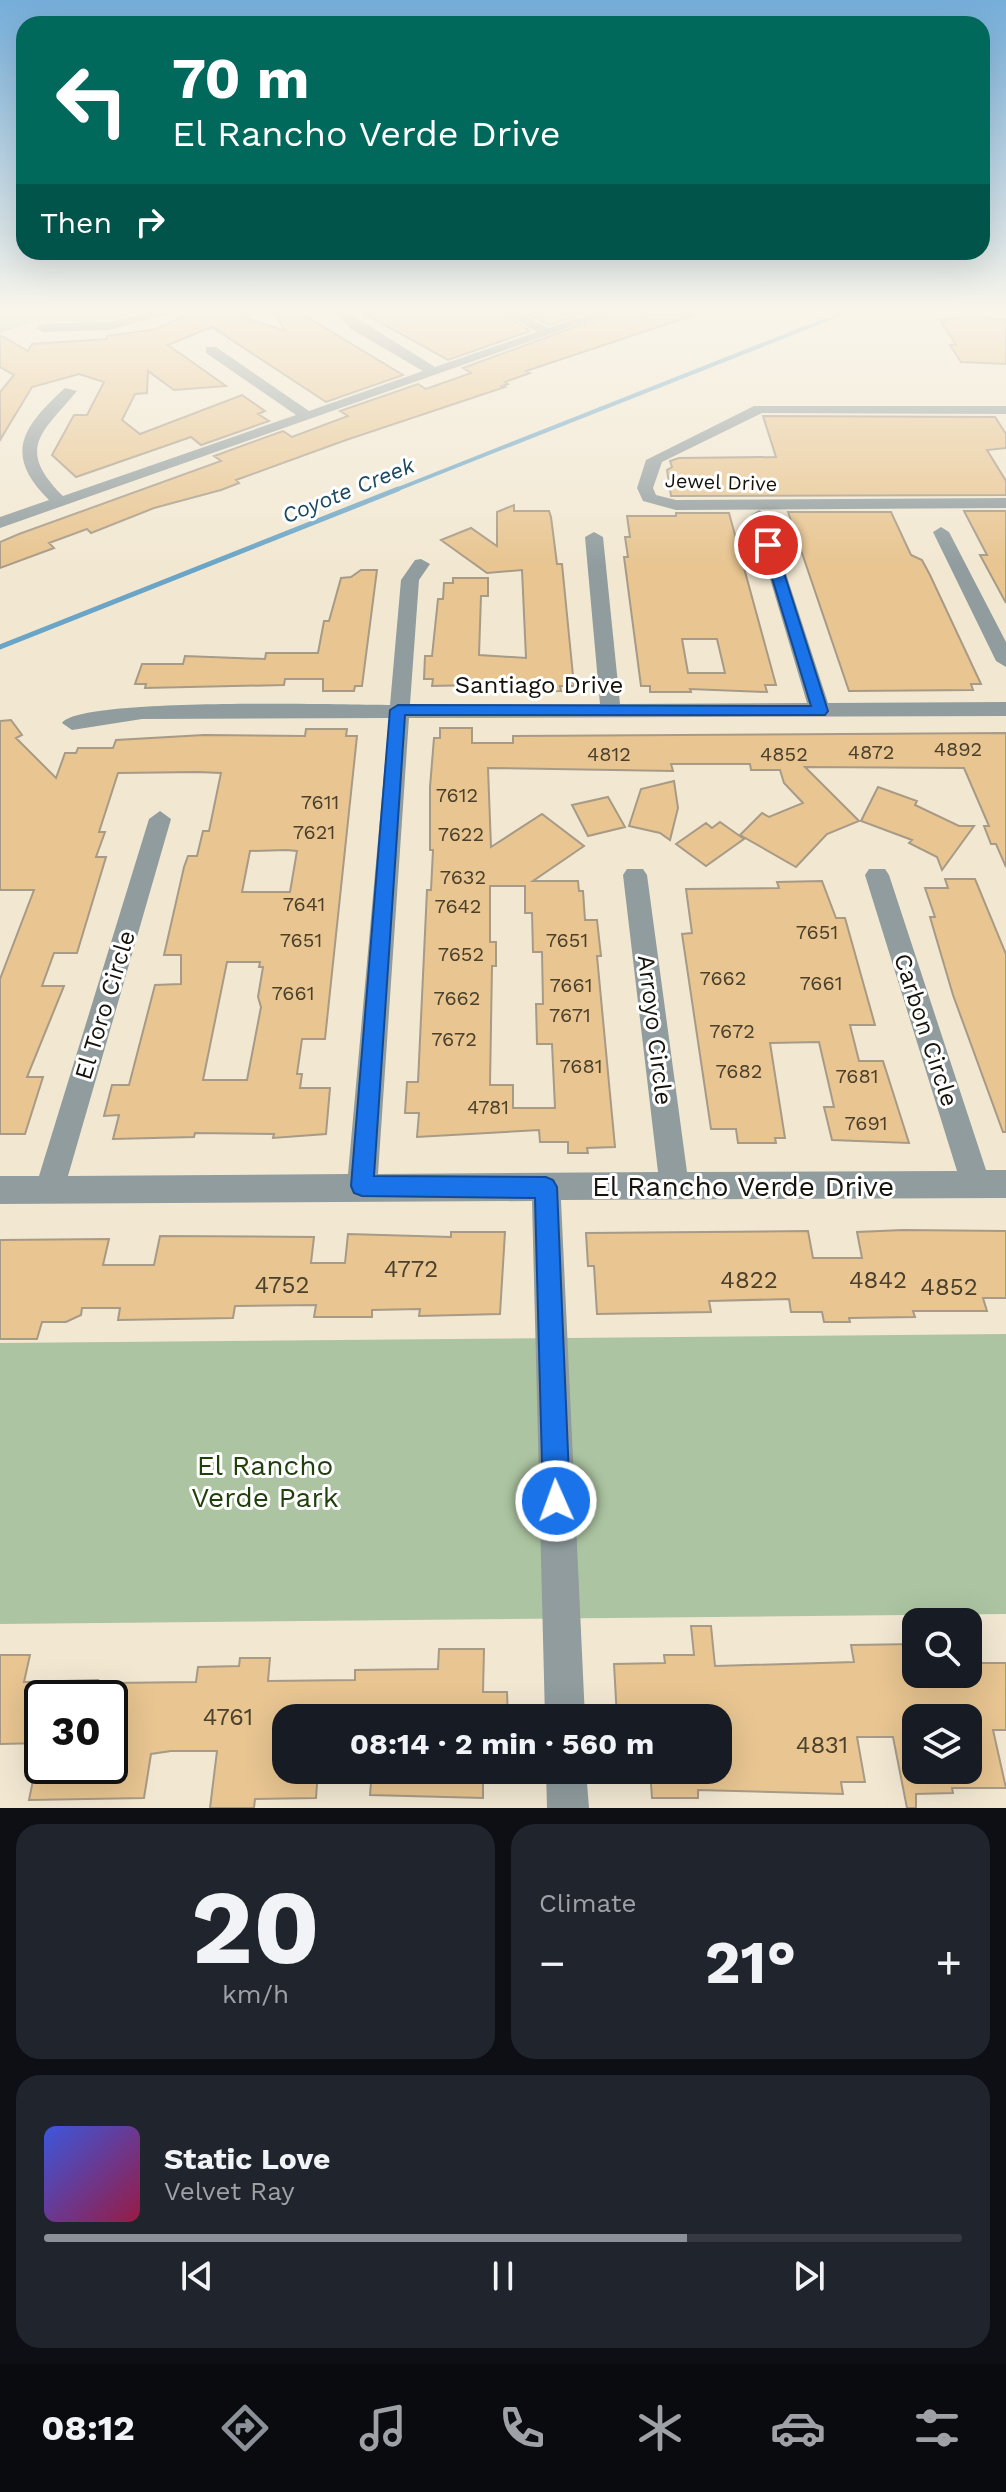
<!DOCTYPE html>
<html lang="en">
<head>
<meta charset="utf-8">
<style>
	:root { --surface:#171b24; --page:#20242c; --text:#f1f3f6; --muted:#9ea1a6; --line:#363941; --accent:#8c9099 }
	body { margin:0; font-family:"Work Sans",sans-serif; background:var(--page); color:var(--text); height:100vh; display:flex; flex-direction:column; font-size:30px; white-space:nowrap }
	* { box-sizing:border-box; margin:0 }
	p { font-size:26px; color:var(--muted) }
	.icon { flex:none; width:44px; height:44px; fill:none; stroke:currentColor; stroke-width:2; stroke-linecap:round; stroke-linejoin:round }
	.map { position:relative; height:1808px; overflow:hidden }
	.sheet { display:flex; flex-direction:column; gap:16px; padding:16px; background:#0d0f14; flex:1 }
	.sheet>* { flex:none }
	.top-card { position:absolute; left:16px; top:16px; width:974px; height:244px; border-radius:24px; box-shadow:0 8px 32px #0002; background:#00695c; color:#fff; overflow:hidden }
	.fabs { position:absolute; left:902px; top:1608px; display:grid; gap:16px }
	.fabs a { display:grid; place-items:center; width:80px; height:80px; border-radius:16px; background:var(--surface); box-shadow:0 8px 32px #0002; font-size:40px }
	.speed { position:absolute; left:24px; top:1680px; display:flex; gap:16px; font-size:40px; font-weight:700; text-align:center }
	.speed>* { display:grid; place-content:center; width:104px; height:104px; border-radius:50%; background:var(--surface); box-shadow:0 8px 32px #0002; line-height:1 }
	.speed .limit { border:4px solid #111; border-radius:12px; background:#fff; color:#111 }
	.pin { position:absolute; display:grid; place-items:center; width:68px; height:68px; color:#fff; margin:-34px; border:4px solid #fff; border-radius:50%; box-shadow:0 2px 8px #0007 }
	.me { position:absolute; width:88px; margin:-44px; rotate:358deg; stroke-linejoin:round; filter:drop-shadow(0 0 6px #0008) }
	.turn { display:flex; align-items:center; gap:28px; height:168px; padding:0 24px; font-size:36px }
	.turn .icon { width:104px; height:104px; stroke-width:2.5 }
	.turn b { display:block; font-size:56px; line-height:68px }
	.then { display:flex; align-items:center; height:76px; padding:0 24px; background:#0003; gap:16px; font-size:30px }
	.big { font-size:60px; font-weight:700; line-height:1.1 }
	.sheet .tile { flex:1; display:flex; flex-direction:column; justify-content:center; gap:12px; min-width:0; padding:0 28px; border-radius:24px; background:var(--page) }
	.sheet .dial { align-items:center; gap:0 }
	.dial b { font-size:104px; line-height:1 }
	.song { display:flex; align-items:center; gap:24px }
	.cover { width:96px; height:96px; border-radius:12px; background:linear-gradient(135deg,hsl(230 70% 55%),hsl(340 70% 35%)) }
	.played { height:8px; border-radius:4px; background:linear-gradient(90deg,var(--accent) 70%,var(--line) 70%) }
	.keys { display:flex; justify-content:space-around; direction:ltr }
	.heat { display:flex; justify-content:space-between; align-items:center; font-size:44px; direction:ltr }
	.sheet .tiles { flex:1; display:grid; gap:16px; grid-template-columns:1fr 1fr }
	.tile:last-child { grid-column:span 2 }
	.trip { position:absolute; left:272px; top:1704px; width:460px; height:80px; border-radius:24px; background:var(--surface); box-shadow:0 8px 32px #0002; font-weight:700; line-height:80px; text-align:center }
	.dock { display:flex; height:128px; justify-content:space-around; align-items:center; background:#090b0e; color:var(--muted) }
	.dock .icon { width:56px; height:56px }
	.dock .selected { color:var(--accent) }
	.dock b { font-size:36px; color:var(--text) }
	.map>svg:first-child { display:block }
	.green { fill:#acc4a1 }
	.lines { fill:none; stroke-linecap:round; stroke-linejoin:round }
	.stream-far1 { stroke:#6aa4c6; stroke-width:4 }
	.stream { stroke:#6aa4c6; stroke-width:5 }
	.building { fill:#e8c591; stroke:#a79a86; stroke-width:2; fill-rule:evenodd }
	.street { fill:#909c9e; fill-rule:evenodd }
	.route { fill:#1a73e8; stroke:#114b97; stroke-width:2 }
	.labels { text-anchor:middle; stroke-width:6; stroke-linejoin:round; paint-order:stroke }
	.far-street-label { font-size:20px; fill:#16130b; stroke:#fff }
	.number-label { font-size:20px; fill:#4a402c }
	.far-water-label { font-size:22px; font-style:italic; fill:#194860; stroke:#fff }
	.street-label { font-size:24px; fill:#16130b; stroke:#fff }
	.near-number-label { font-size:24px; fill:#4a402c }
	.near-street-label { font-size:28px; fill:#16130b; stroke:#fff }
	.near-park-label { font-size:28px; fill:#1f3f0b; stroke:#fff }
</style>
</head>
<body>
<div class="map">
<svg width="1006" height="1808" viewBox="0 0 1006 1808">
	<rect width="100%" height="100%" fill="#f2e8d2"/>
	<path class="green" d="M0,313H149L97,323L39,320L0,333Z
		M1006,1334V1614L0,1624V1343Z"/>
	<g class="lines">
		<path class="stream-far1" d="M393,491L843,313"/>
		<path class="stream" d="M0,647L398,489"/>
	</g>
	<path class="building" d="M190,313H246L240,316L285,331L275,313H300L403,375L326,402L212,327L168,345L226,386L174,390L148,371L147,393L135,394L122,420L140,434L242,395L265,411L258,414L269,421L201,445L191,437L76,477L52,455L74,415H87L104,382L79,374L32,387L0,440V392L14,375L0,367V335L28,351L32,344L107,339V336L156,329Z
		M363,313H500L530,331L448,360Z
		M525,313H584L549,325Z
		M613,313L694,315L526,371L530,373L505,382L508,384L502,386L505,387L346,440L236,480L239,483L221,490L154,508L91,533L87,529L49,543L54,548L0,568V542L19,534L221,461L214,456L283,431L292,437L348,416L340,411L418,384L426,389L471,373L463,368Z
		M971,316L1006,319V364L961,362L950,345H956L940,320Z
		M763,416L995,417L1006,434V448L987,450L1006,481V495L671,496L667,470L672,467L670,461L679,458L776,457Z
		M514,505V511H549L551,517L557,564H562L574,686H560L561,691L522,692V684L432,686L433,679H424L425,656H432L438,599H443L444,583H453V578H488V596H481L479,655L526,658L522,570L487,573L441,540L471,528L497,546V512Z
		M964,511H1006V603L980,555H987Z
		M788,512H891L911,555L922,560L930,575L981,684H971L973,690L849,691Z
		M676,513H729L776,685H765L767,692L690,689L691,692H650V686H641L624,557H628L625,537H630L627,516H676ZM682,639H717L725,673H688Z
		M361,570H377L362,686H355L354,691H323V679H285L284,685L145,688L146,684H135L142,664H183L185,656L265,659L266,653H318L324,621H329L341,578L351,577Z
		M11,720L22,735L16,738L56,778L65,753H76L78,748H113L116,740L204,735L305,736L306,729H347L346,736H357L325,1039H302L297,1074H302L300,1088H330L326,1134L273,1138L274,1134L195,1133L194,1137L113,1139L119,1115L104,1116L112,1085H129L155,985L181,984V955H164L184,867L188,856H197L203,831H209L221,773L197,772L118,773L99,832H105L96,857H106L77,953H54L42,986H64L27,1077H43L25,1134H0V979L34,890H0V721ZM286,850L297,851L290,892H242L250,851ZM227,962H260L259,967H263L258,997L261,1007L247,1080H203Z
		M440,728H472V743H513V736L1006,733V867L996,844H991L984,826H989L964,768L805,767L859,821L827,834L796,867L740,835L762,813L769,817L803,803L784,783L780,770H751L750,764H671L673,771L488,768L491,847L542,814L584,846L533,881H578L579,891H583L585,920H597L601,956H597L615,1147L587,1148L588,1153H568V1142H540L539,1130L417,1137L419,1113H405L407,1082H418L427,890H431L433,850H430V787L434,738H440ZM490,886H525V913H532L533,952H542L543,1004H536L537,1044H552L555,1108H513V1085H490L492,966H496V942H490Z
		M674,781L678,808L670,840L660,833L629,826L641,789Z
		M878,787L917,801L915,805L959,826H974L942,870L937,857L909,843L912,840L861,821Z
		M608,797L625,827L588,836L572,805Z
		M720,822L744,839L706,866L676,844L706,823L712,828Z
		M945,879H975L1006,954V1132H1003L953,995L930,917H935L925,888H948Z
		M822,881L836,918H845L875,1025H850L859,1061H883L909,1143L832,1140L824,1107H834L819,1042L770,1043L785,1138H775L776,1143H738L736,1129H711L682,934L692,933L686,889L779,888L777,882Z
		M903,1230L1006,1231V1298H983L987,1311H913L915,1317L849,1318L850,1322H824L822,1312H791L789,1299L709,1301L711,1312L597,1314L594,1266H588L586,1233L808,1231L813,1258H862L857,1232Z
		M451,1232H505L500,1314L419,1316L420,1309L372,1310V1317H314L316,1305L235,1306L233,1318L118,1320L120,1308H82L81,1315L66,1322H42L37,1339H0V1240L109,1239L103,1265H154L160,1236L314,1237L311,1263H345L348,1234L451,1237Z
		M691,1626H711L715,1666L854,1662L851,1645L916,1644V1674H968V1663H1006V1730H993L1006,1788H952L953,1793L916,1794V1808H907L893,1737H857L865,1782H841L843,1794L698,1790V1798H652L650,1770H726L718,1718H617L614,1664L665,1663L664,1655H694ZM916,1718H968V1770H916Z
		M439,1649H484L483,1692H507L508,1718H286V1770H318L316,1798L255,1799L254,1808H210L217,1751H171L151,1754L144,1798L29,1800L36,1766H110V1683L196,1682L198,1667L239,1666L240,1658H270L268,1681L355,1680V1670L438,1669Z
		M0,1655H30L24,1682L98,1680L94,1698H42V1743L0,1744Z
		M372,1770H483V1798L370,1795Z"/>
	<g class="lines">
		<path class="street" d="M151,313H173L109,330L43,332L36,328L43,324L109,322Z
			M336,313H349L435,367L537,332L503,313H519L549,328L592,313H610L0,528V517L49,500C3,455 22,427 65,388L77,391C42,433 15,448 63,496L296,415L206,353V347H216L309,411L423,371L351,329Z
			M754,406H1006V414L762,413L662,462L653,488L656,495L676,500L1006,498V508L676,510L643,501L637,488L646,460Z
			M759,510L767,515L828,703L1006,702V716L409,718L378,1174L658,1172L623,875L627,869H643L647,875L687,1172L957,1171L865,875L869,869H885L889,875L986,1170H1006V1198L561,1200L585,1718H545L532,1201L0,1204V1176H39L149,819L160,811L171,819L68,1176L348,1174L389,718L142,719L72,730L62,723C80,697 345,705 390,705L401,580L415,560L421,559L430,564L419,580L410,704H600L585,537L594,532L603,537L620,704L807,703L751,515Z
			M941,527L949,532L1006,642V667L996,661L933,532Z
			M546,1770H586L589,1808H547Z"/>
	</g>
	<linearGradient id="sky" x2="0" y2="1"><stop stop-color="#75aeda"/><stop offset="0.55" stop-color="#f9f5eb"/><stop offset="1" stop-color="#f9f5eb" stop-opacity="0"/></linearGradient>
	<rect width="1006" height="566" fill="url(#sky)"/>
	<path class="route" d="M768,541L775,545L828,711L825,715H405L374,1176L546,1177L553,1180L557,1187L570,1501L566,1510L556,1514L547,1510L543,1501L535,1198L362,1196L354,1193L351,1186L390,710L398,705L811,706L762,545Z"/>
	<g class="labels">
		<g class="far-street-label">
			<text transform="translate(721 482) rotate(2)" y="7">Jewel Drive</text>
		</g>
		<g class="number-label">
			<text x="958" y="756">4892</text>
			<text x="871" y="759">4872</text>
			<text x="609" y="761">4812</text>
			<text x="784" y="761">4852</text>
			<text x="457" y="802">7612</text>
			<text x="320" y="809">7611</text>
			<text x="314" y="839">7621</text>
			<text x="461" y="841">7622</text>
			<text x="463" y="884">7632</text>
			<text x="304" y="911">7641</text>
			<text x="458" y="913">7642</text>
			<text x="817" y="939">7651</text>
			<text x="301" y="947">7651</text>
			<text x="567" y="947">7651</text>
			<text x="461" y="961">7652</text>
			<text x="723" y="985">7662</text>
			<text x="821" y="990">7661</text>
			<text x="571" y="992">7661</text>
			<text x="293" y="1000">7661</text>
			<text x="457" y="1005">7662</text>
			<text x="570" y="1022">7671</text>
			<text x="732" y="1038">7672</text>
			<text x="454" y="1046">7672</text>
			<text x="581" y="1073">7681</text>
			<text x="739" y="1078">7682</text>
			<text x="857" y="1083">7681</text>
			<text x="488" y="1114">4781</text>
			<text x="866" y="1130">7691</text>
		</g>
		<g class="far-water-label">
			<text transform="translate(348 490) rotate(-22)" y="8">Coyote Creek</text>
		</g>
		<g class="street-label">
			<text x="539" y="693">Santiago Drive</text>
			<text transform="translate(105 1005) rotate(-73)" y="8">El Toro Circle</text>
			<text transform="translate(655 1030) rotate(83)" y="8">Arroyo Circle</text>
			<text transform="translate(926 1030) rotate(72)" y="8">Carbon Circle</text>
		</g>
		<g class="near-number-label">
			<text x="411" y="1277">4772</text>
			<text x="749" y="1288">4822</text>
			<text x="878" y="1288">4842</text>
			<text x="282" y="1293">4752</text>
			<text x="949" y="1295">4852</text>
			<text x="228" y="1725">4761</text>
			<text x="822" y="1753">4831</text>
		</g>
		<g class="near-street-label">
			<text x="743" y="1196">El Rancho Verde Drive</text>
		</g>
		<g class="near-park-label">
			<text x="265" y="1475">El Rancho<tspan x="265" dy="32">Verde Park</tspan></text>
		</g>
	</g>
</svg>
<div class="fabs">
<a><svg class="icon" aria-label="search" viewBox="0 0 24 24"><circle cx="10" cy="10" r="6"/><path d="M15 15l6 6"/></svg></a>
<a><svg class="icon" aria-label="layers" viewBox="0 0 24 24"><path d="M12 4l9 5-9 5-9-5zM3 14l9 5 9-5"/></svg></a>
</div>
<div class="speed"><div class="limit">30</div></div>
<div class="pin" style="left:768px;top:545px;background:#d93025"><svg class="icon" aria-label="arrive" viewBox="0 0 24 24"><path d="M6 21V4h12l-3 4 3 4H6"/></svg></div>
<svg class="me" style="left:556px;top:1501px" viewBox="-20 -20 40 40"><circle r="17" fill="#1a73e8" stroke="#fff" stroke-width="3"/><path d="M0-11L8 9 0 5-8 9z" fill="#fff"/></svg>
<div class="trip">08:14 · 2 min · 560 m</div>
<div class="top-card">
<div class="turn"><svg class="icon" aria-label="left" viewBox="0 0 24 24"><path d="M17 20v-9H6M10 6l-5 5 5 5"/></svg><div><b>70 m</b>El Rancho Verde Drive</div></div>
<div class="then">Then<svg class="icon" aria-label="right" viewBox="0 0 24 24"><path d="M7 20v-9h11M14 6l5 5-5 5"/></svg></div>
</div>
</div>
<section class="sheet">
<div class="tiles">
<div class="tile dial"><b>20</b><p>km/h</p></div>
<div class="tile"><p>Climate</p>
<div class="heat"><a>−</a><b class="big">21°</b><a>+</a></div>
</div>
<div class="tile">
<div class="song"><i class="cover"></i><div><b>Static Love</b><p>Velvet Ray</p></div></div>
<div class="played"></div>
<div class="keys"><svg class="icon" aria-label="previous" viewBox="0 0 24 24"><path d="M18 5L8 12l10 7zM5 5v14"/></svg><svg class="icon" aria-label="pause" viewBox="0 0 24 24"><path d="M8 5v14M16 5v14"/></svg><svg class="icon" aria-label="next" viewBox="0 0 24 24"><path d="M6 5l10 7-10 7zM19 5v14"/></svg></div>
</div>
</div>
</section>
<nav class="dock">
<b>08:12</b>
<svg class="icon selected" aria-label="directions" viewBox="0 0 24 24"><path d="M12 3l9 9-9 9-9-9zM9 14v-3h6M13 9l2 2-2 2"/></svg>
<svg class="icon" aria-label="music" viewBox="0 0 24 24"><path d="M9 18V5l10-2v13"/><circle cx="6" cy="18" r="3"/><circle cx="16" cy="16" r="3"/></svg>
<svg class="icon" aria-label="phone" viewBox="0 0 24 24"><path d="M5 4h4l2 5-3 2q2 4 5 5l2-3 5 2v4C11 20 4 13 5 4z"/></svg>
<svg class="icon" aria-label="climate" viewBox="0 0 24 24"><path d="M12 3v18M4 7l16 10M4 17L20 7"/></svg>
<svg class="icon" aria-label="car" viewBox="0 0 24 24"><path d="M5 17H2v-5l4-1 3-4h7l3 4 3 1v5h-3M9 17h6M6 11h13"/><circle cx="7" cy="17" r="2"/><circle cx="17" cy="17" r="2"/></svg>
<svg class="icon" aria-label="filters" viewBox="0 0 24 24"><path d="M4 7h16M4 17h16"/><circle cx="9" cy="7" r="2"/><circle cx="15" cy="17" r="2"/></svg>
</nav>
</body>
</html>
